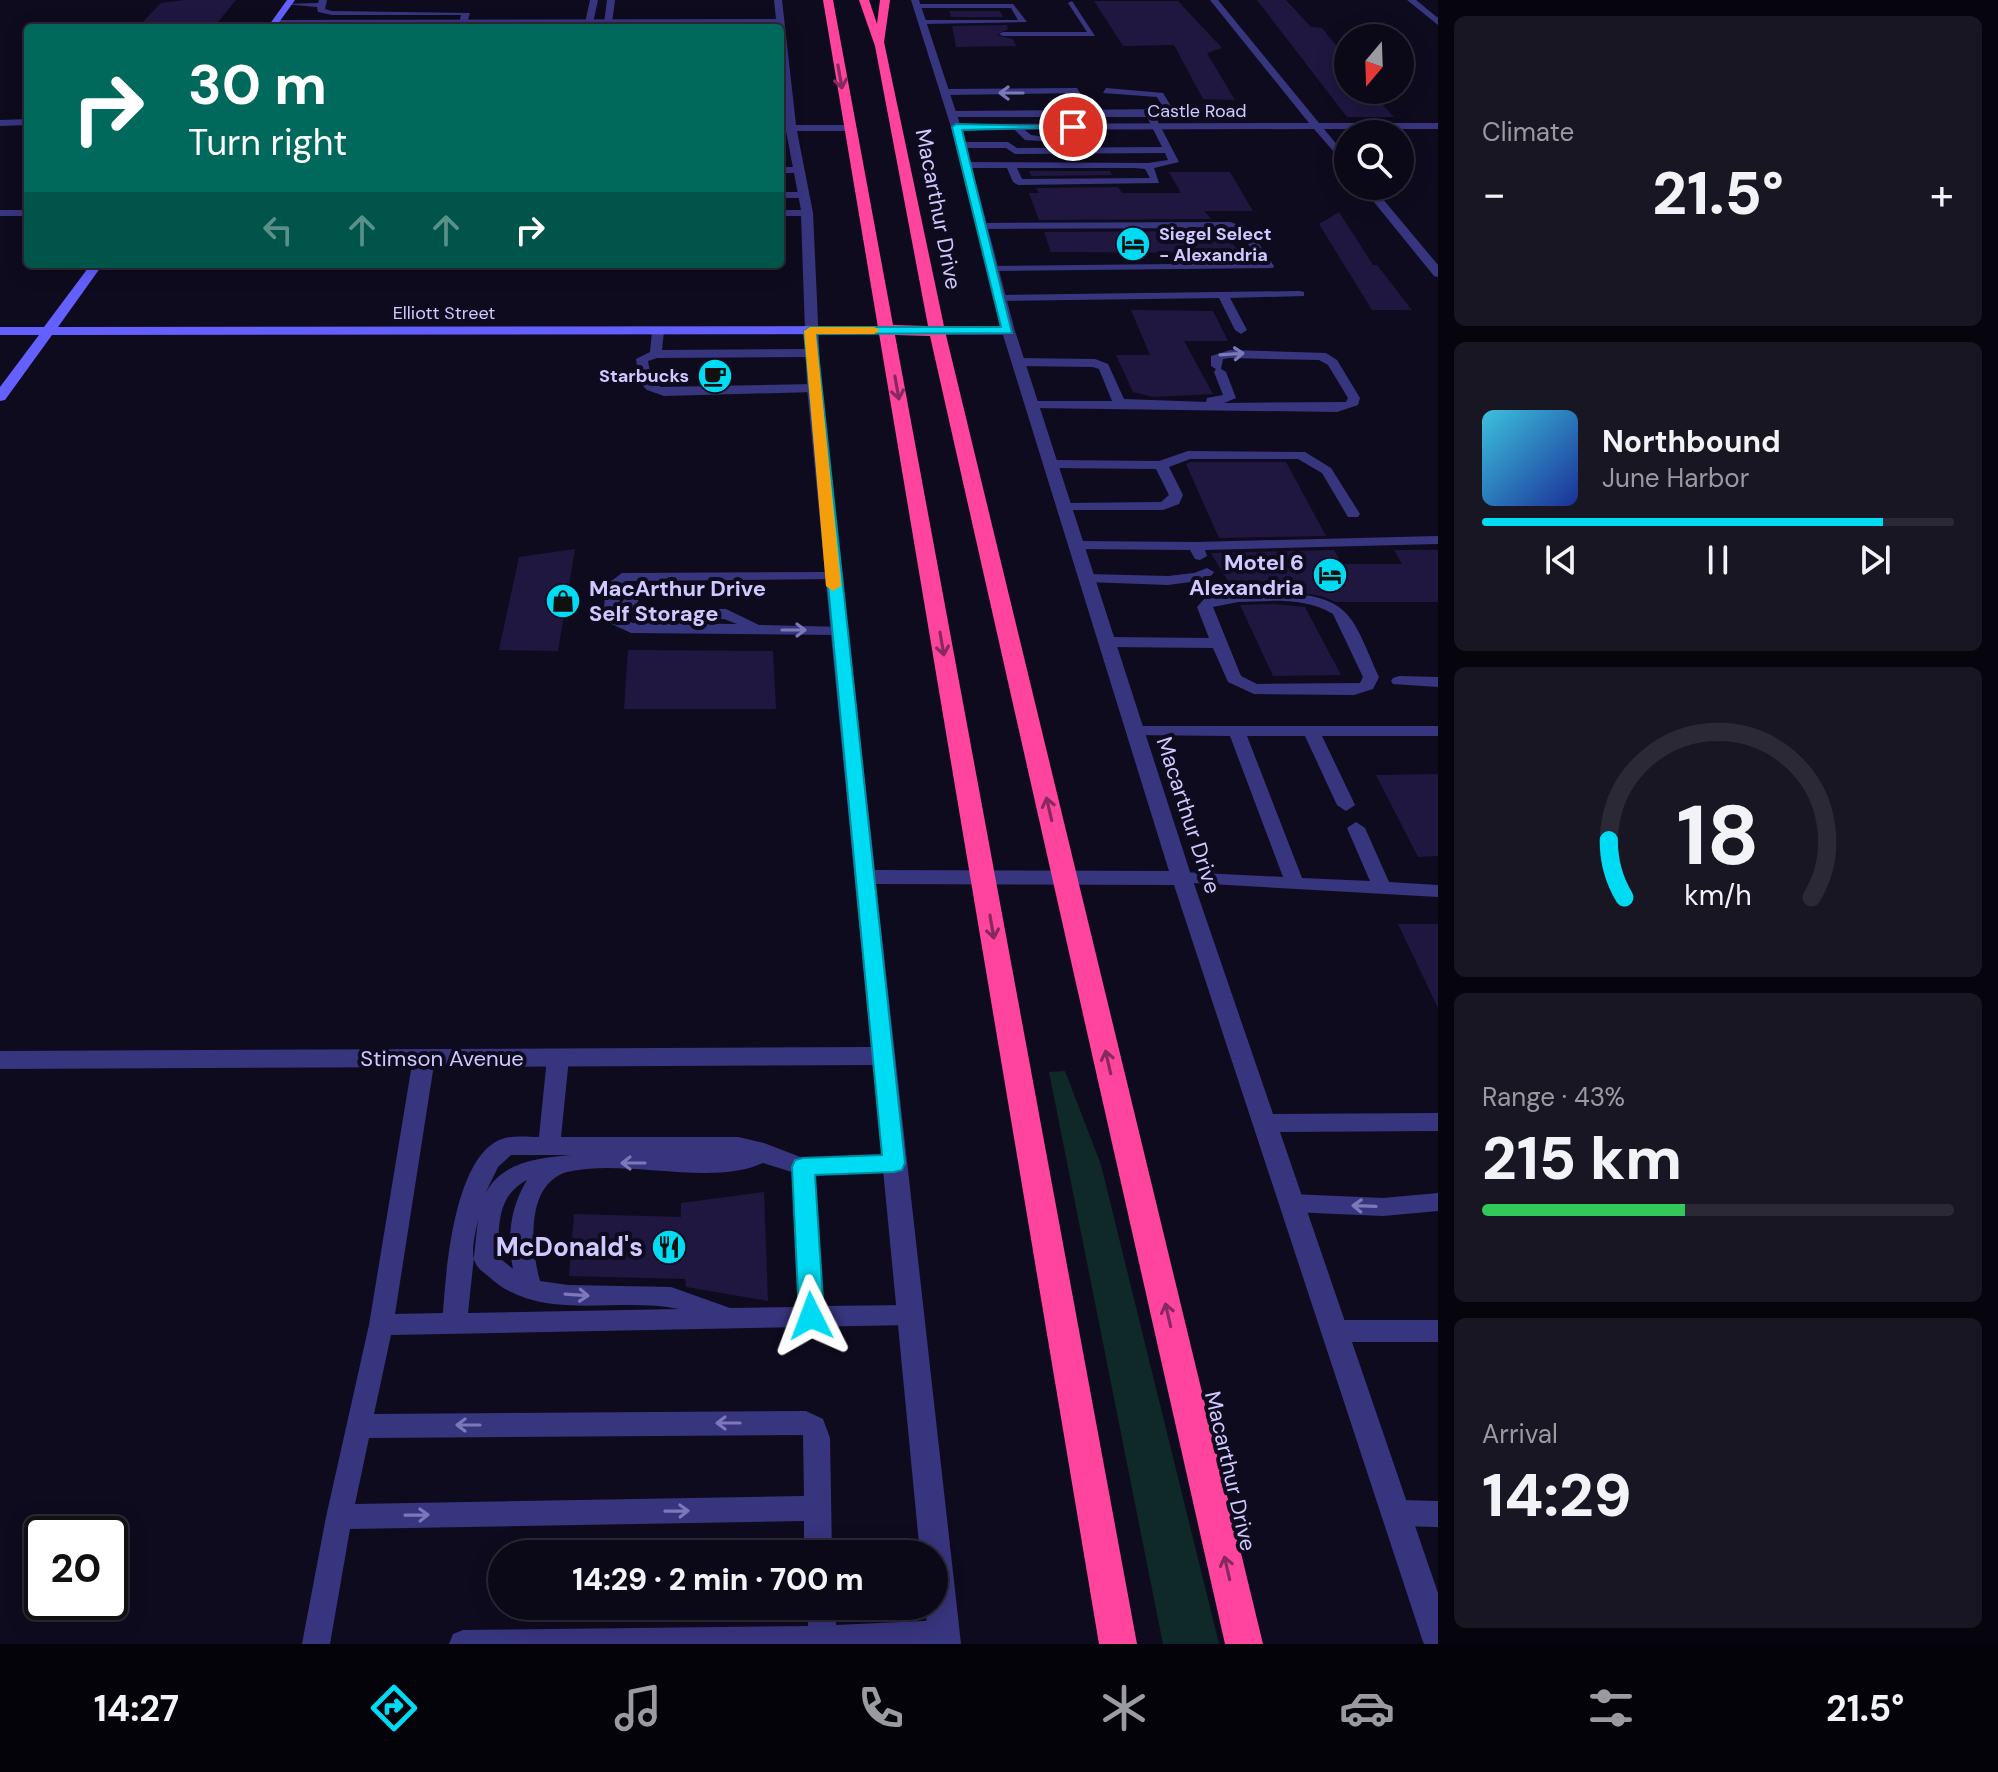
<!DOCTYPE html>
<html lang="en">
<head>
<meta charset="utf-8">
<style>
	:root { --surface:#0b0817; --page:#191624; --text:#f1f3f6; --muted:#9a9aa1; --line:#2b2936; --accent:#00dbf4 }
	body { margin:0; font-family:"DM Sans",sans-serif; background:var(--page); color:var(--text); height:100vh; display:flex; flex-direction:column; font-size:30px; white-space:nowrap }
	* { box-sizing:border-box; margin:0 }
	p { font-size:26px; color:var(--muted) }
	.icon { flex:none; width:44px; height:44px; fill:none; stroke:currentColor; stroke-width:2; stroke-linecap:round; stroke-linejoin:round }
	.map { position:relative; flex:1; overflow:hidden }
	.sheet { display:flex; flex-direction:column; gap:16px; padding:16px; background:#06040d; width:560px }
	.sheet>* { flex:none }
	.top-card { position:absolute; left:24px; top:24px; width:760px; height:244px; border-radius:8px; box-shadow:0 4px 20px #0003,0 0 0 2px var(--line); background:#00695c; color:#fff; overflow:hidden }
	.needle { width:52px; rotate:199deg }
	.buttons { position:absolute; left:1334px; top:24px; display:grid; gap:16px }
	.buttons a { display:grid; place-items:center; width:80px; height:80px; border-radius:50%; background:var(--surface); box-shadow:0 4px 20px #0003,0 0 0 2px var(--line); font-size:40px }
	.speed { position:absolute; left:24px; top:1516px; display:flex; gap:16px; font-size:40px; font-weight:700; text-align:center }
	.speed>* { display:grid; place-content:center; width:104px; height:104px; border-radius:50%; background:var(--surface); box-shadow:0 4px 20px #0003,0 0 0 2px var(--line); line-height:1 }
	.speed .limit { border:4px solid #111; border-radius:12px; background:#fff; color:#111 }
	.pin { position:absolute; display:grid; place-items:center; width:68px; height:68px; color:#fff; margin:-34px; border:4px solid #fff; border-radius:50%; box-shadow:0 2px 8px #0007 }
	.me { position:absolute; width:88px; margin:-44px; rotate:357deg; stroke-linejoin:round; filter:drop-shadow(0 0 6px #0008) }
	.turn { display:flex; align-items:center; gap:28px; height:168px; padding:0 32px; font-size:36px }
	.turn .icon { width:104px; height:104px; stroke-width:2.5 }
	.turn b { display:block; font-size:56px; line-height:68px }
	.lanes { display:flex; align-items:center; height:76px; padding:0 32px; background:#0003; justify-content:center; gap:40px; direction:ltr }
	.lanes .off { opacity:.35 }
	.big { font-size:60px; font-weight:800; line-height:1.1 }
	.sheet .card { flex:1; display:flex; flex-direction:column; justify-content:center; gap:12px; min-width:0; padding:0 28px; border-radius:12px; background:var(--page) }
	.sheet .dial { align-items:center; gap:0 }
	.dial svg { height:208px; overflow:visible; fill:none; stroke:var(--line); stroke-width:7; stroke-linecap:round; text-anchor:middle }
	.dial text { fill:var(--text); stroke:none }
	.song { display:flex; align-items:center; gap:24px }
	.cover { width:96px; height:96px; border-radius:12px; background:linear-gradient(135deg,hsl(190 70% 55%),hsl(230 70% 35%)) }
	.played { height:8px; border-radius:4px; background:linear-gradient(90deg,var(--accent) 85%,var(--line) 85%) }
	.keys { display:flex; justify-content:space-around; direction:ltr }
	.heat { display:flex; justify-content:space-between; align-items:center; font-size:44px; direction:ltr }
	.charge { height:12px; border-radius:6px; background:linear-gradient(90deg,#34c759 43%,var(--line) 0) }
	.trip { position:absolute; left:488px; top:1540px; width:460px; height:80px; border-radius:40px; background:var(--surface); box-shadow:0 4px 20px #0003,0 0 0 2px var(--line); font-weight:800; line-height:80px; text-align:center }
	.tabs { display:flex; height:128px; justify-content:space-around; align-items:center; background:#040309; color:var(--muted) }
	.tabs .icon { width:56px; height:56px }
	.tabs .active { color:var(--accent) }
	.tabs b { font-size:36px; color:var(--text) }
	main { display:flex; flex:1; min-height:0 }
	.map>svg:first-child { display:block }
	.green { fill:#0e2928 }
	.building { fill:#1f1740 }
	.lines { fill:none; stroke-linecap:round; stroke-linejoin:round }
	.lane { fill:#38357f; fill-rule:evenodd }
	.street { fill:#38357f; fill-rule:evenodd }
	.secondary { fill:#6460ff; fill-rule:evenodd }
	.highway { fill:#ff449d; fill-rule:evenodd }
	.oneway { stroke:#87285e }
	.oneway2 { stroke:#7c78b9 }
	.route { fill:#00dbf4; stroke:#008e9f; stroke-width:2 }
	.slow { fill:#f59e0b }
	.labels { text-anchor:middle; stroke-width:8; stroke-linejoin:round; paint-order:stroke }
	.far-street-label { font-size:18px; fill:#cfc9ff; stroke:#0f0b1f }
	.far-poi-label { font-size:18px; font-weight:bold; fill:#cfc9ff; stroke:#0f0b1f; text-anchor:start }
	.street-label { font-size:22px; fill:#cfc9ff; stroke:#0f0b1f }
	.poi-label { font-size:22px; font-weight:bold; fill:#cfc9ff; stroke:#0f0b1f; text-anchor:end }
	.near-poi-label { font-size:26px; font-weight:bold; fill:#cfc9ff; stroke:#0f0b1f; text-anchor:end }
</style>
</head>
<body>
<main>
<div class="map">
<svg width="1438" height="1644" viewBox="0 0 1438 1644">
	<rect width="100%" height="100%" fill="#0f0b1f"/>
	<path class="green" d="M1065,1071L1101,1165L1219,1644H1163L1049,1072Z"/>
	<path class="building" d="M184,0H236L213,28H137L161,3Z
		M1257,0H1286L1311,27L1322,28L1348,60V90H1369L1394,117H1347Z
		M1094,1H1178L1222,48L1207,53L1235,100L1203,99L1174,45L1123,46Z
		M949,11H1000L1003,17H951Z
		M1007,25L1008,29L996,35L1013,39L1016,46L956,47L952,26Z
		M1029,171H1110L1112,175L1031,176Z
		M1169,172H1230L1253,211H1204L1211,219L1039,220L1029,193H1039L1036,188L1118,187L1122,193H1181Z
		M1339,212L1373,265H1377L1412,310H1372L1319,224Z
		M1221,231L1241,253L1051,252L1044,232Z
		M1131,310L1213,311L1228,341H1184L1213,394L1153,397L1133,392L1116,355H1150Z
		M1191,462H1286L1326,536L1219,538L1186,464Z
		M575,549L558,651L499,650L519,557Z
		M1334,550L1342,564H1402L1394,550H1438V602H1336L1321,596L1277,589L1235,593L1211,553Z
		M1274,604L1305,607L1341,675L1273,676L1240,605Z
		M628,650L773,651L776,709H624Z
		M1438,774V856L1418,857L1376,775Z
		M1398,924H1438V1008Z
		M764,1192L768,1301L686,1287L685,1279L569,1276L574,1214L681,1217V1203Z"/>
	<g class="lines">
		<path class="lane" d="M319,0H327L325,9L332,11L470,13L467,23L463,25L459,23L461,15H332L318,12L317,7L284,4L318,3Z
			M590,0H598L593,23L589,25L585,23Z
			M607,0H615L612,23L608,25L604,23Z
			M1072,1L1095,36H1003L999,34L1003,32H1087L1068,3Z
			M914,4H1013L1027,22L923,24L920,20H1018L1011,8H917Z
			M1077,88L1080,93L946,95L942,92L946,89Z
			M1106,88L1163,93L1174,111L1155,116L1179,162L1154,168L1159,183L1018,185L1013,182L1007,168H966L961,165L966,162L1148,163L1168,160L1165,153L1015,154L1006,148H961L956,145L961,142H1008L1017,148L1162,147L1147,117H952L948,114L952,111L1164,109L1157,97L1103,93ZM1017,168H1135L1145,169L1150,178L1022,179Z
			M1017,124L1031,135L1061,139L1056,142L1025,140L1012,127Z
			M780,167H799L804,170L799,173H780Z
			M780,192H804L809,195L804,198H780Z
			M1230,222L1248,228L1274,266L1273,268L992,271L987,268L988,266L1261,263L1240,232L1229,228L981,229L976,226L981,223Z
			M1300,291L1304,292V296L1230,298L1247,330L1241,334L1235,330L1219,298L1000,301L994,298L1000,295Z
			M658,327L664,331L662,350L811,349L817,353L811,357L657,358L648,361L652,382L661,387L814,384L820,388L814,392L664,396L647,390L639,382L636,359L650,352L652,331Z
			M1230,350L1326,353L1337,360L1360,398L1358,405L1337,412L1032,408L1028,407V401H1112L1099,369L1093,367L1018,366L1012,362L1018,358L1095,359L1108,364L1124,399L1206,402L1207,398L1223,395L1214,372L1216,369L1211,366V356ZM1230,358L1319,360L1328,365L1348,398L1346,402L1224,403L1236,398L1226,372L1221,369L1223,359Z
			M1188,451L1305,452L1331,468L1360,514L1358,517H1348L1322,473L1298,459H1190L1169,467L1183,495L1179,504L1163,510H1060L1058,507L1065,503L1161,502L1169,495L1156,469L1051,468L1044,464L1051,460L1159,461Z
			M1438,536V544L1205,550L1207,556L1200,560L1195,559L1190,550L1077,549L1070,545L1077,541L1196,542Z
			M1207,568L1214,572L1212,575L1198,581L1168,585L1087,582L1080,578L1087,574L1168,576L1194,573Z
			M832,572L837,573V579L626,581L620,586L619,618L633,623L737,624L724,619H640L635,617L621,604L633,585L665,584V590L643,592L637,603L644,609H726L759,625L844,627L847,630L844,633L839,635L631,633L603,620L606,585L622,573Z
			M1277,592C1352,597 1351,614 1379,677L1373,689L1354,695L1254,694L1228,682L1213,648L1108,647L1100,642L1108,637L1209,638L1197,607L1205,598ZM1238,602C1269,601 1305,597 1333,614L1363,677L1360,683L1257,684L1241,676L1213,607Z
			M1399,676L1438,677V687L1393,684L1391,681L1393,678Z
			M1136,726H1438V736H1322L1355,805L1346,811L1337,805L1305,736H1247L1302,878L1370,881L1347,828L1356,822L1365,828L1389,882L1438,885V897L1175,882L1173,878L1182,872L1283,877L1230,736L1130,735L1128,731L1130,727Z
			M424,1050L431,1053L435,1058L395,1314L443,1313C446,1271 454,1156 502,1139C513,1135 527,1137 539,1137L547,1058L551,1053L558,1050L565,1053L569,1058L561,1137H738L764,1143L803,1158L894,1154L902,1157L905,1163L902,1169L894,1172L815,1175L823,1306L910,1305L919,1308L922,1315L919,1322L910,1325L391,1335L374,1414L806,1411L823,1419L830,1438L832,1554H804V1521L350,1529L330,1644H302L326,1517L369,1325L413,1058L417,1053ZM511,1155H571C537,1158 500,1162 484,1196L498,1167ZM763,1163L792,1172L798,1307L730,1308L671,1287L568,1285L540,1281C531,1249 525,1184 567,1172C624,1158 712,1187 763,1163ZM527,1180C510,1208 507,1237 513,1269L497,1256C500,1224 496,1197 527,1180ZM478,1219C476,1231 470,1252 475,1262C477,1268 483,1272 488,1276C539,1324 615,1296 679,1309L468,1313ZM803,1435L804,1496L355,1504L369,1438Z
			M1438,1193V1211L1383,1216L1291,1212L1283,1209L1280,1203L1283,1197L1291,1194L1383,1198Z
			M1334,1320H1438V1342H1334L1325,1338L1322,1331L1325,1324Z
			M1397,1500L1438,1501V1527L1397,1526L1388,1522L1384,1513L1388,1504Z
			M807,1606H835L836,1625L944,1620L954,1624L958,1634L954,1644H449L453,1634L463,1630L808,1626Z"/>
		<path class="street" d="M774,0H782L796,125H850L855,128L850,131H797L813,213L821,388L875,870L1169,871L1003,335H937L930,331L937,327H1001L951,127L911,0H919L960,124L1309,123L1210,0H1218L1319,123H1438V129H1324L1348,158V168L1314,129L962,130L1015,331L1192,878L1273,1114L1438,1113V1131L1280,1132L1438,1593V1644H1424L1422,1639L1174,885L876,884L961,1644H929L925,1606H934V1554H920L873,1065L0,1069V1051L871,1047L807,388L801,216H780V210H801L786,131H780V125H786L780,28L776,25L274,26L270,23L274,20L776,19Z
			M1407,0H1416L1438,18V25Z
			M28,119V125L0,126V120Z
			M1361,186H1372L1438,265V277L1434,276Z
			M0,210H28V216H0Z"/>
		<path class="secondary" d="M287,0H295L275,28H267Z
			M91,264H103L58,327L887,326L893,330L887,334L52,335L5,400L0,401V387L39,335H0V327H44Z"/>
		<path class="highway" d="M823,0H833L893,325L928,326L875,46L859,0H869L877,24L880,0H890L884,42L945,331L1263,1644H1225L930,336L895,335L1137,1644H1099Z"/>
	</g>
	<defs><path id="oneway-shaft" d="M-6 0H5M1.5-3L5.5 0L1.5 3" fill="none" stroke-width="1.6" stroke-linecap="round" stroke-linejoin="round" transform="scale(2)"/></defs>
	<g class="oneway">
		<use href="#oneway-shaft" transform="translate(840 77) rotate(80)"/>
		<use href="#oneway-shaft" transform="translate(897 388) rotate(80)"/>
		<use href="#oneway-shaft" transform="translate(942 644) rotate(80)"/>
		<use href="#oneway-shaft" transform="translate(1049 809) rotate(-103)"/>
		<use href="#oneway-shaft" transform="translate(992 927) rotate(80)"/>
		<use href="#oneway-shaft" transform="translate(1108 1062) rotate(-103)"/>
		<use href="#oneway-shaft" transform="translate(1168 1315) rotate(-103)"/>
		<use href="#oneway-shaft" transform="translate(1227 1568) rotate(-103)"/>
	</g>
	<g class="oneway2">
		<use href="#oneway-shaft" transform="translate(1011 93) rotate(-180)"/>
		<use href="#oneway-shaft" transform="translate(1232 354) rotate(-4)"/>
		<use href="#oneway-shaft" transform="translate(794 630)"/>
		<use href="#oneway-shaft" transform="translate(633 1163) rotate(-180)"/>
		<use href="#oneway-shaft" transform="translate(1364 1206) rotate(-178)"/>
		<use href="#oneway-shaft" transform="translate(577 1295) rotate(4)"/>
		<use href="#oneway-shaft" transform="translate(728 1423) rotate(180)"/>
		<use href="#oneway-shaft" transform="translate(468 1425) rotate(180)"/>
		<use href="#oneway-shaft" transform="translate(677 1511) rotate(-1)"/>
		<use href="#oneway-shaft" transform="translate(417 1515) rotate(-1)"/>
	</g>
	<path class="route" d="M956,124L1077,127L962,130L1012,333L816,334L905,1163L902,1170L894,1172L815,1175L824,1316L820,1324L811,1327L803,1324L799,1316L792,1167L795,1160L803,1158L882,1155L804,331L810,327H1001L952,127Z"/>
	<path class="slow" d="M810,327H874L880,330L874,334H816L841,586L833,591L826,586L804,331Z"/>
	<defs>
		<g id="hotel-disc" transform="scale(1.8)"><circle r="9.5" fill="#00dbf4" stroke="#0f0b1f"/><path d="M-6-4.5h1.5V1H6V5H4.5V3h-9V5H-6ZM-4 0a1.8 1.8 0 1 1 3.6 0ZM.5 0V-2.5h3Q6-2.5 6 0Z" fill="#111"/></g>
		<g id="cafe-disc" transform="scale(1.8)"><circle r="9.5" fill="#00dbf4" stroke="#0f0b1f"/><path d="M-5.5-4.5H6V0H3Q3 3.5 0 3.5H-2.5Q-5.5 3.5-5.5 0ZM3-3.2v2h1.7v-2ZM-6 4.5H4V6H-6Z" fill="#111"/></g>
		<g id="shop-disc" transform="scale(1.8)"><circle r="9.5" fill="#00dbf4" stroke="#0f0b1f"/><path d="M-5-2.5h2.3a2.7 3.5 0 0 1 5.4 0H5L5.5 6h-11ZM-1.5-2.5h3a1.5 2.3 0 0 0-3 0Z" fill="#111"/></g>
		<g id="restaurant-disc" transform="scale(1.8)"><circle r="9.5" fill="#00dbf4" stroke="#0f0b1f"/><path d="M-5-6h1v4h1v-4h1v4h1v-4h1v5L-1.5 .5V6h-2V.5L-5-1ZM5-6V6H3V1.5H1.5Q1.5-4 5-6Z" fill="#111"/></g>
	</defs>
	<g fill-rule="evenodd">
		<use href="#hotel-disc" x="1133" y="244"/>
		<use href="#cafe-disc" x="715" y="376"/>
		<use href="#hotel-disc" x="1330" y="575"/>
		<use href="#shop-disc" x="563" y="601"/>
		<use href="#restaurant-disc" x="669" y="1247"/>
	</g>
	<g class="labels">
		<g class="far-street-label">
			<text x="1197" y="117">Castle Road</text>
			<text x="444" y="319">Elliott Street</text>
		</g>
		<g class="far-poi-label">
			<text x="1159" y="240">Siegel Select<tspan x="1159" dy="21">- Alexandria</tspan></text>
			<text x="689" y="382" text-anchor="end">Starbucks</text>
		</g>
		<g class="street-label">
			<text transform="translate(939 209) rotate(79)" y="8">Macarthur Drive</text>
			<text transform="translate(1189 815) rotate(72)" y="8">Macarthur Drive</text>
			<text x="442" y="1066">Stimson Avenue</text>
			<text transform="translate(1231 1471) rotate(77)" y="8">Macarthur Drive</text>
		</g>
		<g class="poi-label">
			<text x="1304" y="570">Motel 6<tspan x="1304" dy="25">Alexandria</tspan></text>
			<text x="589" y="596" text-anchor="start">MacArthur Drive<tspan x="589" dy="25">Self Storage</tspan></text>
		</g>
		<g class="near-poi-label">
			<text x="643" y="1256">McDonald's</text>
		</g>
	</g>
</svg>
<div class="buttons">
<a><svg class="needle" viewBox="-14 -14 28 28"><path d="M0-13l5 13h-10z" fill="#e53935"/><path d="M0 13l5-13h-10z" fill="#9a9aa1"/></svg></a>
<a><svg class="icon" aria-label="search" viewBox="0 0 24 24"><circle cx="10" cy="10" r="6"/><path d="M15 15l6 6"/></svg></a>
</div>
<div class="speed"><div class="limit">20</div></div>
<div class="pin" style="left:1073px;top:127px;background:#d93025"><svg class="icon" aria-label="arrive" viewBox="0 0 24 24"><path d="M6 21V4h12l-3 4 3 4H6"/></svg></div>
<svg class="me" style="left:811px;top:1316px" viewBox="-20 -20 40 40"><path d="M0-17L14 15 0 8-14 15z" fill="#00dbf4" stroke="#fff" stroke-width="4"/></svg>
<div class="trip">14:29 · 2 min · 700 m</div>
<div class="top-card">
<div class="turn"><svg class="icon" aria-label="right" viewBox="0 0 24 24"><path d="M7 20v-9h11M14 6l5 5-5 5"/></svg><div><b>30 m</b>Turn right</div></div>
<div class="lanes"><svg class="icon off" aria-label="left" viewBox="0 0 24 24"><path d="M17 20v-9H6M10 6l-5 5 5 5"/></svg><svg class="icon off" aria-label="ahead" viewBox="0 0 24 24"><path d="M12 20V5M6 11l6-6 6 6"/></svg><svg class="icon off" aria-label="ahead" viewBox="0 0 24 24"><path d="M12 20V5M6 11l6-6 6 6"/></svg><svg class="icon" aria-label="right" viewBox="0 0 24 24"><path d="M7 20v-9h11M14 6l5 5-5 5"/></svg></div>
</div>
</div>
<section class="sheet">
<div class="card"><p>Climate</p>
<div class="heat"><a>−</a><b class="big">21.5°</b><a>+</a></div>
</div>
<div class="card">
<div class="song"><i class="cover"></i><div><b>Northbound</b><p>June Harbor</p></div></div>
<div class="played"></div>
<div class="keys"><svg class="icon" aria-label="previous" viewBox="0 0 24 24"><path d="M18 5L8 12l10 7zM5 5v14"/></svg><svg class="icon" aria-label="pause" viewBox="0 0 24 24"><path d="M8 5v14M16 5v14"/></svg><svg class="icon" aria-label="next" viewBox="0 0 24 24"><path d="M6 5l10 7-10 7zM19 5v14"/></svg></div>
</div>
<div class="card dial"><svg viewBox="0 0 100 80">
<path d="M14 69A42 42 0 1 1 86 69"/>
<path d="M14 69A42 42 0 0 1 8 47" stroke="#00dbf4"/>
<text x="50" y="56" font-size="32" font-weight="700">18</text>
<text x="50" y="72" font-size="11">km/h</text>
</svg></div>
<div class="card"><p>Range · 43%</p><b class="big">215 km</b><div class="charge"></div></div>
<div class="card"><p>Arrival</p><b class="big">14:29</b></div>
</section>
</main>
<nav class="tabs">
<b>14:27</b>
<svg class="icon active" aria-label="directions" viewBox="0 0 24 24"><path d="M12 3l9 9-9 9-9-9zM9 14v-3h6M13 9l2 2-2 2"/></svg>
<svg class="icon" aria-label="music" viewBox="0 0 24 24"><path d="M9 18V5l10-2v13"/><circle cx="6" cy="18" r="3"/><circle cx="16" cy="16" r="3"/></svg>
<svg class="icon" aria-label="phone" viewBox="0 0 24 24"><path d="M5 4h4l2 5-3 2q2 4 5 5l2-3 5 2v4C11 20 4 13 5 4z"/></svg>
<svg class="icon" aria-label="climate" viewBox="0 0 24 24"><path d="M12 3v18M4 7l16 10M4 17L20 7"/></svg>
<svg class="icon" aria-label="car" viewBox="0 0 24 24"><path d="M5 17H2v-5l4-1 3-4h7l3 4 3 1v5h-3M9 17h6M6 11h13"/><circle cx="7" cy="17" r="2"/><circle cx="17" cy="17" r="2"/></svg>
<svg class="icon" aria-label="filters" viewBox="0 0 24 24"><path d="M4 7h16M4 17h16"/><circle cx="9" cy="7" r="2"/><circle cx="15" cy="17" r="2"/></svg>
<b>21.5°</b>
</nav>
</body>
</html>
